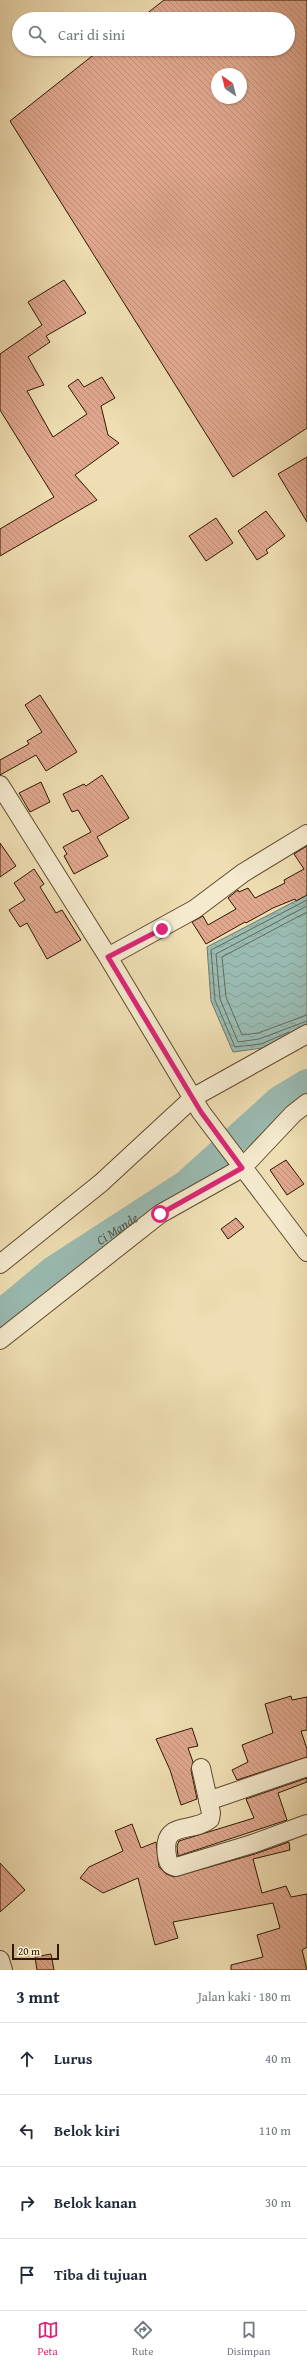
<!DOCTYPE html>
<html lang="id">
<head>
<meta charset="utf-8">
<style>
  :root { --surface:#fff; --page:#f6f6f7; --text:#1f2937; --muted:#747a83; --line:#e0e1e3; --accent:#db2777 }
  body { margin:0; font-family:"Gentium Book Plus",serif; background:var(--page); color:var(--text) }
  .compass { position:absolute; left:211px; top:68px; width:36px; height:36px; border-radius:50%; background:var(--surface); box-shadow:0 1px 3px #0004; rotate:325deg }
  .scale { position:absolute; left:12px; bottom:10px; width:47px; box-sizing:border-box; padding-left:4px; border:2px solid #2f1901; border-top:0; font-size:11px; line-height:14px; white-space:nowrap; color:#2f1901; -webkit-text-stroke:3px #f5eace; paint-order:stroke }
  .stop { position:absolute; width:12px; height:12px; margin:-9px; border:3px solid #db2777; border-radius:50%; background:#fff }
  .stop.end { background:#db2777; border-color:#fff; box-shadow:0 1px 4px #0008 }
  .list { margin:0; padding:0; list-style:none }
  h2 { display:flex; justify-content:space-between; align-items:center; height:52px; margin:0; padding:0 16px; font-size:17px }
  h2 small { font-size:13px; font-weight:400; color:var(--muted) }
  .list li { display:grid; grid-template-columns:26px 1fr auto; gap:12px; align-items:center; box-sizing:border-box; height:72px; padding:0 16px; border-top:1px solid var(--line) }
  .list b { display:block; font-size:15px; white-space:nowrap }
  .list em { font-size:13px; font-style:normal; color:var(--muted) }
  .icon { flex:none; width:22px; height:22px; fill:none; stroke:currentColor; stroke-width:2; stroke-linecap:round; stroke-linejoin:round }
  .map { position:relative; flex:none; width:307px; height:1970px; overflow:hidden }
  .search { position:absolute; background:var(--surface); box-shadow:0 1px 3px #0004; left:12px; right:12px; top:12px; height:44px; display:flex; align-items:center; gap:10px; box-sizing:border-box; padding:0 14px; border-radius:22px; color:var(--muted); font-size:15px }
  .sheet { height:340px; background:var(--surface) }
  nav { display:flex; justify-content:space-around; align-items:center; box-sizing:border-box; height:56px; border-top:1px solid var(--line); background:var(--surface); font-size:11px; color:var(--muted) }
  nav a { display:grid; justify-items:center; gap:2px }
  nav .on { color:var(--accent) }
  .map>svg:first-child { display:block }
</style>
</head>
<body>
<div class="map">
<svg width="307" height="1970" viewBox="0 0 307 1970">
  <defs>
    <pattern id="water-waves" width="16" height="10" patternUnits="userSpaceOnUse"><rect width="16" height="10" fill="#9abbb2"/><path d="M0 5q4-4 8 0t8 0" fill="none" stroke="#85a097"/></pattern>
    <pattern id="building-back-hatch" width="6" height="6" patternUnits="userSpaceOnUse"><rect width="6" height="6" fill="#e0a78e"/><path d="M-1 5l2 2M0 0l6 6M5-1l2 2" fill="none" stroke="#c08f79"/></pattern>
  </defs>
  <rect width="100%" height="100%" fill="#efdeb3"/>
  <filter id="stains"><feTurbulence type="fractalNoise" baseFrequency=".005" numOctaves="4"/><feColorMatrix values="0 0 0 0 .2 0 0 0 0 .09 0 0 0 0 .02 0 0 0 .5 -.17"/></filter>
  <radialGradient id="worn" r=".72"><stop offset=".6" stop-color="#630" stop-opacity="0"/><stop offset="1" stop-color="#630" stop-opacity=".3"/></radialGradient>
  <path fill="url(#water-waves)" stroke="#6f7a6b" d="M307 895V1030L262 1048 233 1052 211 1001 207 947Z"/>
  <g fill="none" stroke-linecap="round" stroke-linejoin="round">
    <path stroke="#646a5a" stroke-width="1" d="M307 906 216 954 220 999 238 1042 259 1039 307 1021
      M307 912 222 957 226 997 242 1035 258 1033 307 1015
      M289 1032 261 1044 235 1047 215 1000 211 950 307 900"/>
    <path stroke="#9abbb2" stroke-width="28" id="s1" d="M0 1314 53 1270 186 1184 279 1100 307 1083"/>
  </g>
  <path fill="url(#building-back-hatch)" stroke="#2f1901" fill-rule="evenodd" d="M164 0H307V428L233 477 10 121 101 49H288V19H140ZM217 74H241V98H217Z
    M64 280 86 313 46 336 50 342 28 357 44 385 27 391 53 437 87 414 68 386 78 379 84 387 102 377 115 398 101 406 108 435 119 443 75 475 97 500 0 556V529L54 497 0 410V354L42 325 28 302Z
    M307 457V522L278 474Z
    M266 511 285 536 266 550 268 553 257 560 238 531Z
    M216 518 233 543 206 561 189 536Z
    M40 695 77 752 46 771 36 755 0 775V760L29 744 27 741 42 732 25 705Z
    M102 775 129 818 97 837 108 856 74 874 64 856 67 854 63 847 91 832 78 810 72 812 63 794 84 784 86 786Z
    M41 782 50 802 30 812 19 793Z
    M0 843 16 866 0 877Z
    M307 846V895L296 901 295 899 273 908 246 923 245 922 206 944 192 922 203 916 208 925 236 909 228 898 238 890 239 892 248 888 255 898 285 883 284 880 304 869 294 854Z
    M34 869 44 884 40 887 56 913 62 910 81 940 47 959 27 923 20 927 9 910 25 900 14 883Z
    M286 1160 304 1184 287 1195 270 1170Z
    M236 1218 244 1227 228 1239 221 1229Z
    M291 1696 292 1700 307 1697V1730L301 1731 307 1749V1757L237 1780 232 1770 248 1762 242 1745 273 1733 265 1704Z
    M192 1728 198 1746 188 1748 193 1762 191 1770 197 1799 181 1805 170 1770 156 1739Z
    M307 1778V1782L278 1793 287 1820 178 1856 177 1846 179 1841 254 1818 246 1799Z
    M132 1824 141 1848 156 1842 159 1867 166 1874 174 1877 255 1854 289 1842 290 1850 253 1859 262 1893 286 1886 291 1897 307 1894V1947L302 1950 307 1970H231V1965L263 1957 257 1935 280 1928 273 1903 173 1922 178 1938 155 1945 138 1878 103 1893 80 1878 89 1867 123 1851 115 1831Z
    M0 1863 25 1890 0 1912Z
    M51 1954 54 1970H37L35 1957Z"/>
  <g fill="none" stroke-linecap="round" stroke-linejoin="round">
    <g stroke="#5f4a2e" stroke-width="20">
      <path id="street" d="M0 785 108 957 201 1112 307 1252
        M108 957 195 909 243 873 307 834
        M0 1264 101 1183 194 1097 307 1034
        M0 1340 160 1214 242 1168 293 1114 307 1103
        M201 1768 211 1813 210 1819C192 1834 161 1819 167 1856 168 1862 169 1866 176 1867L252 1844 307 1824
        M208 1801 307 1767
        M0 1960 3 1970"/>
    </g>
    <use href="#street" stroke="#f5eace" stroke-width="18"/>
  </g>
  <g fill="none" stroke-linecap="round" stroke-linejoin="round">
    <path stroke="#db2777" stroke-width="5" d="M160 1214 242 1168 201 1112 108 957 162 929"/>
  </g>
  <g text-anchor="middle" dominant-baseline="central" stroke-width="4" stroke-linejoin="round" paint-order="stroke">
    <g font-size="13" font-style="italic" fill="#54523f" stroke="#f5eace">
      <text stroke="none"><textPath href="#s1" startOffset="145">Ci Mande</textPath></text>
    </g>
  </g>
  <rect width="100%" height="100%" filter="url(#stains)"/>
  <rect width="100%" height="100%" fill="url(#worn)"/>
</svg>
<svg class="compass" viewBox="-18 -18 36 36"><path d="M0-13l5 13h-10z" fill="#e53935"/><path d="M0 13l5-13h-10z" fill="#747a83"/></svg>
<div class="scale">20 m</div>
<div class="stop" style="left:160px;top:1214px"></div>
<div class="stop end" style="left:162px;top:929px"></div>
<div class="search"><svg class="icon" aria-label="search" viewBox="0 0 24 24"><circle cx="10" cy="10" r="6"/><path d="M15 15l6 6"/></svg>Cari di sini</div>
</div>
<section class="sheet">
<h2>3 mnt<small>Jalan kaki · 180 m</small></h2>
<ul class="list">
<li><svg class="icon" aria-label="ahead" viewBox="0 0 24 24"><path d="M12 20V5M6 11l6-6 6 6"/></svg><div><b>Lurus</b></div><em>40 m</em></li>
<li><svg class="icon" aria-label="left" viewBox="0 0 24 24"><path d="M17 20v-9H6M10 6l-5 5 5 5"/></svg><div><b>Belok kiri</b></div><em>110 m</em></li>
<li><svg class="icon" aria-label="right" viewBox="0 0 24 24"><path d="M7 20v-9h11M14 6l5 5-5 5"/></svg><div><b>Belok kanan</b></div><em>30 m</em></li>
<li><svg class="icon" aria-label="arrive" viewBox="0 0 24 24"><path d="M6 21V4h12l-3 4 3 4H6"/></svg><div><b>Tiba di tujuan</b></div></li>
</ul>
</section>
<nav>
<a class="on"><svg class="icon" aria-label="map" viewBox="0 0 24 24"><path d="M3 6l6-2 6 2 6-2v14l-6 2-6-2-6 2zM9 4v14M15 6v14"/></svg>Peta</a>
<a><svg class="icon" aria-label="directions" viewBox="0 0 24 24"><path d="M12 3l9 9-9 9-9-9zM9 14v-3h6M13 9l2 2-2 2"/></svg>Rute</a>
<a><svg class="icon" aria-label="saved" viewBox="0 0 24 24"><path d="M7 4h10v16l-5-4-5 4z"/></svg>Disimpan</a>
</nav>
</body>
</html>
